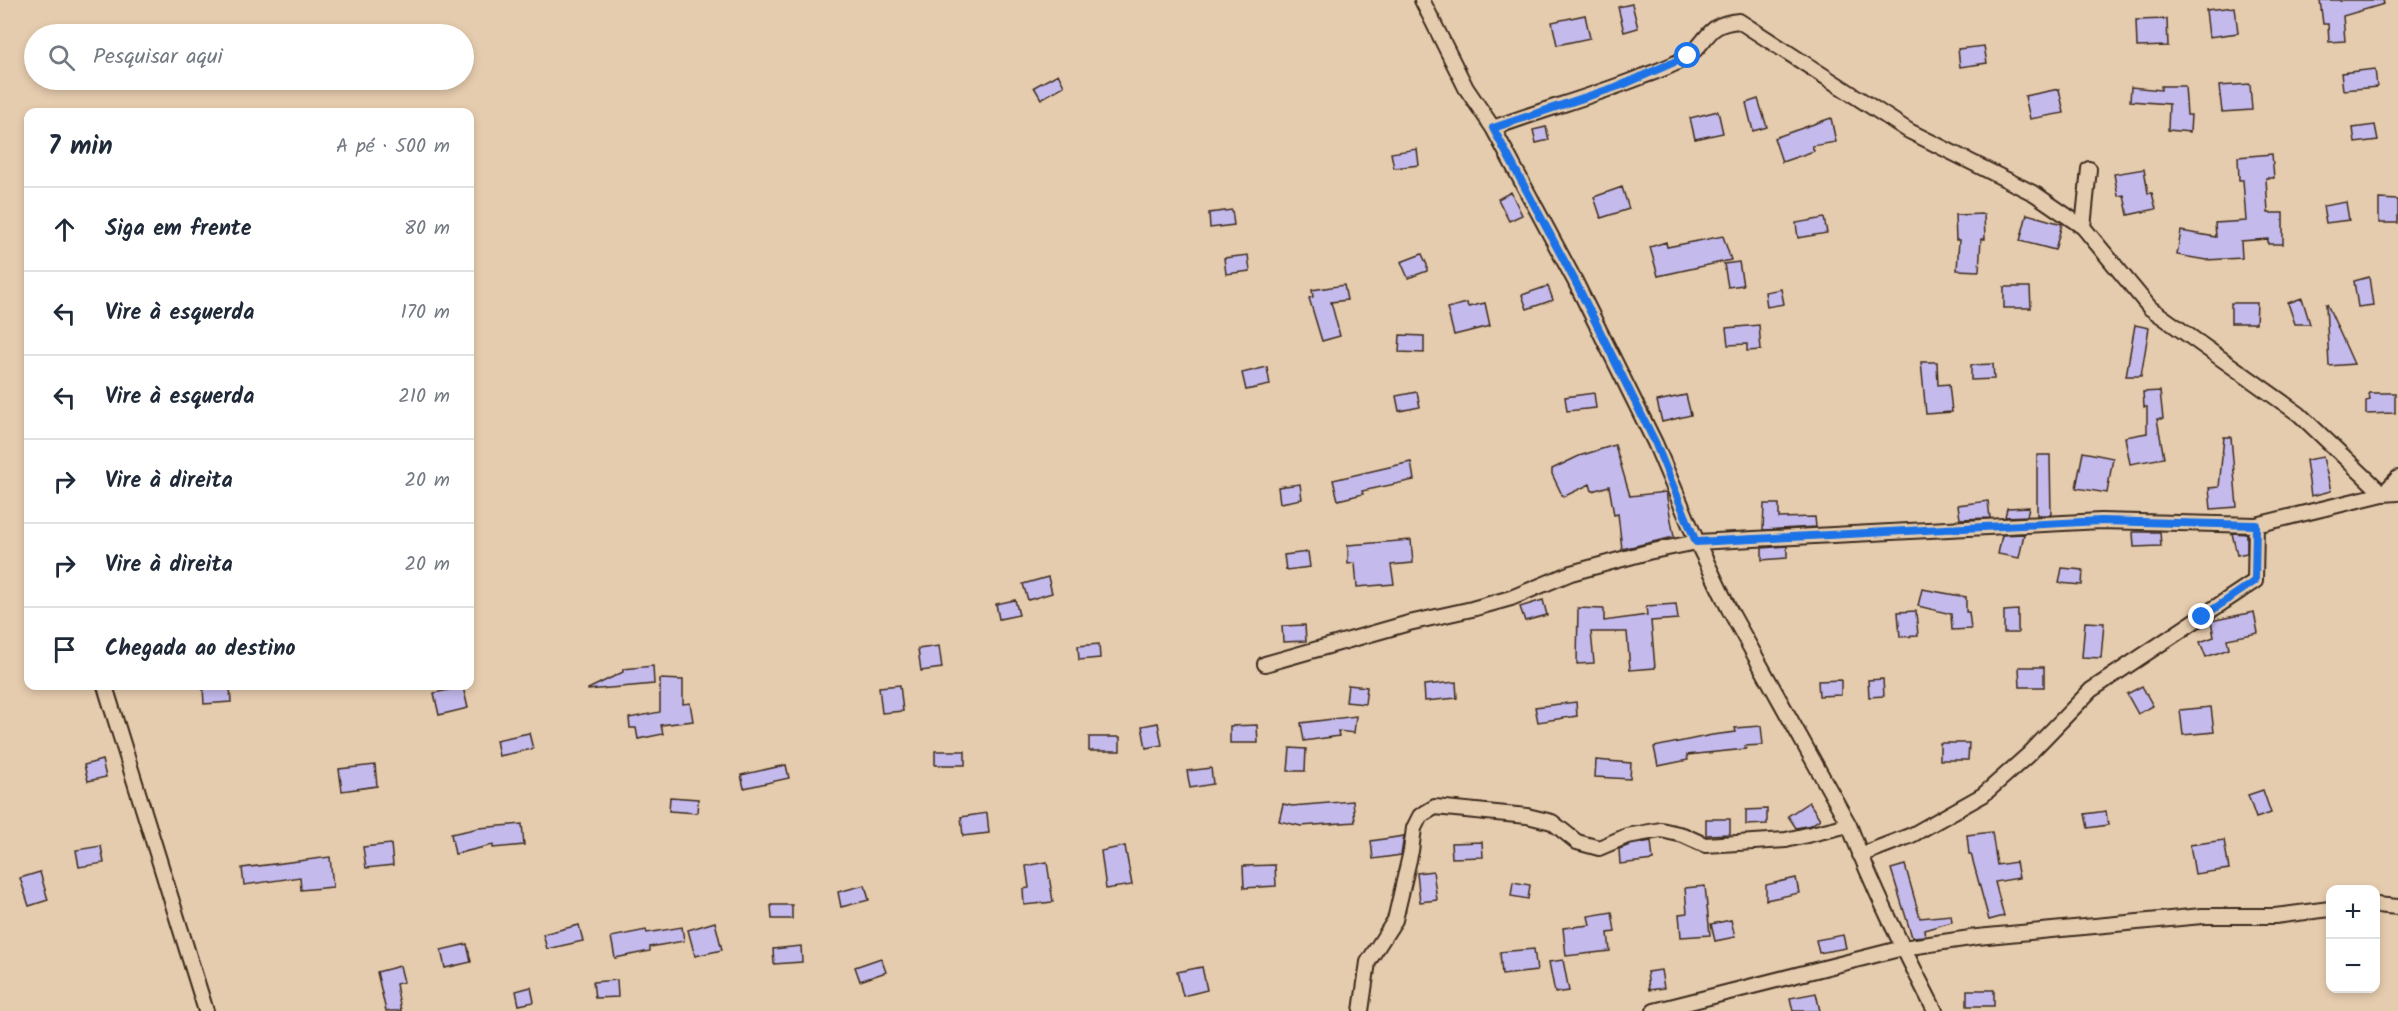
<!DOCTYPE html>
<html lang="pt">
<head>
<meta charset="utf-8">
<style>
  :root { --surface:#fff; --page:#f2f2f3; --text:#1f2937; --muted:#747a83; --line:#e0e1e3 }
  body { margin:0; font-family:Kalam,sans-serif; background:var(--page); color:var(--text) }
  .controls { position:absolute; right:18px; bottom:18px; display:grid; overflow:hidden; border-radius:12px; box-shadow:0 3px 9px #0003 }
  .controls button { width:54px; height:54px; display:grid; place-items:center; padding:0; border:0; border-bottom:2px solid var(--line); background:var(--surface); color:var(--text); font:30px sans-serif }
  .stop { position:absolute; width:18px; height:18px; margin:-14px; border:4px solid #1a73e8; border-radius:50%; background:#fff }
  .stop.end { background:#1a73e8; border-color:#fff; box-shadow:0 2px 6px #0008 }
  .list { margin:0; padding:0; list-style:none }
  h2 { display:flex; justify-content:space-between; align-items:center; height:78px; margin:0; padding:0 24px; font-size:26px }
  h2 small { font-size:20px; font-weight:400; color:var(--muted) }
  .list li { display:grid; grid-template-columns:39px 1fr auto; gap:18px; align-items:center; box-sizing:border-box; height:84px; padding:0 24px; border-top:2px solid var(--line) }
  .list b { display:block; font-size:22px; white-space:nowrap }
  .list em { font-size:20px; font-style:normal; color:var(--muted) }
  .icon { flex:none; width:33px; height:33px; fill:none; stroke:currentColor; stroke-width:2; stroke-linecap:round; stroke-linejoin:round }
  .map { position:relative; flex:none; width:2398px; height:1011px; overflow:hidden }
  .search { position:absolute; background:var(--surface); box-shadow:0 3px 9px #0003; left:24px; top:24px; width:450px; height:66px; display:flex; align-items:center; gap:15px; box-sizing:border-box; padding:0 21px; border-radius:33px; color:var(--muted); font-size:22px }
  .panel { position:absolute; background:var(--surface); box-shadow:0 3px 9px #0003; left:24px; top:108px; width:450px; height:582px; border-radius:12px }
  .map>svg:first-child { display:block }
</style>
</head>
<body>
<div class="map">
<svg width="2398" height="1011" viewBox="0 0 2398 1011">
  <rect width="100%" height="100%" fill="#e6ccae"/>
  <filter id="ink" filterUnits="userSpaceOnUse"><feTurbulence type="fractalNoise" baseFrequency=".0167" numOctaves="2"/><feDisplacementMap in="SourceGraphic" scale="12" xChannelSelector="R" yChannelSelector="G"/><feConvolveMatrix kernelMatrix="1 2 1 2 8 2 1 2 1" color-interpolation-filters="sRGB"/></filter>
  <g filter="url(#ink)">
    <path fill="#c4baec" stroke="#3b2a1e" stroke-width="1.5" d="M2320 0H2383L2384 4 2343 16 2345 41 2329 42 2328 24H2323Z
      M1632 4 1638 28 1624 32 1618 7Z
      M2235 7 2238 33 2209 37 2206 10Z
      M1585 15 1590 38 1557 45 1552 22Z
      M2167 19 2168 46 2137 47 2136 20Z
      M1984 46 1987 63 1960 67 1958 49Z
      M2375 69 2377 87 2343 90 2341 73Z
      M1058 74 1064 86 1041 99 1034 87Z
      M2250 84 2252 110 2222 112 2219 86Z
      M2161 86H2185L2187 115H2191L2190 132 2168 130 2169 104 2130 101 2131 87 2161 90Z
      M2059 89 2064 113 2030 119 2025 96Z
      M1758 99 1767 127 1753 131 1746 103Z
      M1718 111 1723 133 1695 139 1690 118Z
      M1831 118 1836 142 1812 146 1814 151 1782 162 1774 138Z
      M2375 125 2378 140 2355 143 2353 128Z
      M1546 127 1549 140 1536 143 1533 130Z
      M1417 149 1419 165 1394 168 1391 153Z
      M2272 154 2274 178H2266L2268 213H2283V244H2268V239L2241 241 2242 258 2206 260 2177 255 2181 231 2216 237 2215 223 2246 221 2243 180H2239L2238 157Z
      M2144 169 2148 193H2152L2156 209 2128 215 2124 195 2118 196 2114 174Z
      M1622 187 1629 209 1601 218 1594 197Z
      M1511 192 1522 215 1509 221 1498 199Z
      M2379 199 2398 200V223H2379Z
      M2346 202 2349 220 2326 223 2323 206Z
      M1232 210 1234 225 1210 228 1209 213Z
      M1984 214 1985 239H1981L1979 271 1957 270 1959 240H1956L1955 215Z
      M2027 214 2062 224 2055 250 2020 241Z
      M1824 218 1827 233 1798 238 1796 223Z
      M1723 236 1731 260 1658 276 1650 247 1666 242 1667 247Z
      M1422 254 1427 265V271L1408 278 1401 262Z
      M1248 255 1250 271 1226 274 1224 258Z
      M1739 262 1743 285 1728 287 1724 264Z
      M2369 277 2373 305 2358 307 2354 281Z
      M1344 285 1347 300 1331 302 1340 336 1322 341 1309 298 1313 297 1312 290Z
      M1548 286 1553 300 1527 309 1522 295Z
      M2004 287H2030L2031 308H2004Z
      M1781 289 1784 304 1767 307 1765 292Z
      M2302 298 2310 324H2295L2288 303Z
      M1467 303 1468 307 1485 303 1490 326 1454 335 1447 308Z
      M2231 303H2257L2256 323H2231Z
      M2326 304H2327L2354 364 2329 366Z
      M1759 325 1761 350 1747 351V344L1728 345 1726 328Z
      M2135 325 2149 328 2141 376H2126Z
      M1400 335 1424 336V353L1399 352Z
      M1921 362H1937L1938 385 1949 384 1952 412 1926 414Z
      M1993 364 1994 379 1971 380V365Z
      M1267 367 1270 385 1246 390 1242 373Z
      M2160 391 2163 419H2157L2164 458 2130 464 2125 437 2147 433V407H2144L2143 392Z
      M1417 392 1420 407 1399 411 1396 396Z
      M1594 393 1596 408 1567 411 1565 397Z
      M2369 393H2395V413L2366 414V401L2370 400Z
      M1686 395 1691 415 1662 422 1657 401Z
      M2224 437H2231L2237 507 2211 509 2209 488 2219 487Z
      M1615 445 1630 496 1666 492 1674 537 1622 549 1618 514 1614 515 1609 486 1592 491 1590 484 1563 497 1552 474V469L1579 456Z
      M2083 452 2113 458 2107 493 2076 488Z
      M2037 455H2050L2051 515H2037Z
      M2323 457 2331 491 2311 496 2306 460Z
      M1411 462 1414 480 1362 491 1363 494 1338 500 1333 480Z
      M1300 484 1302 499 1280 503 1278 487Z
      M1988 501 1990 518 1960 519 1958 505Z
      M1764 504H1779V518L1815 517 1816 527 1763 530Z
      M2029 507 2027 516 2005 517 2007 508Z
      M2133 532H2160L2161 546 2134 547Z
      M2232 533 2247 534V553L2237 555Z
      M2024 534 2019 558 1998 554 2002 535Z
      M1411 540 1413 563 1391 565 1394 584 1357 587 1355 563 1348 564V545Z
      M1787 546V558L1762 560V548Z
      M1308 552 1310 567 1286 570 1284 555Z
      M2062 568 2083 570 2082 585 2059 583Z
      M1048 577 1052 593 1028 600 1023 584Z
      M1922 589 1966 597V612H1969L1971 629 1952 630 1951 614 1918 606Z
      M1015 600 1019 615 999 619 996 604Z
      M1543 600 1547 615 1525 621 1520 607Z
      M1676 604 1678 619 1651 621 1655 668 1630 670 1627 632H1591L1594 663 1577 664 1578 608 1604 609V621L1647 615 1646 606Z
      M2018 610V633H2004V611Z
      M1916 611 1918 636 1900 637 1898 612Z
      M2254 612 2258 633 2227 639 2229 649 2206 657 2200 642 2214 637 2211 621Z
      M2085 622 2104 623 2101 658 2082 657Z
      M1305 625 1306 641 1283 642 1282 626Z
      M1099 644 1100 658 1079 660 1078 646Z
      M939 646 942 668 921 671 918 649Z
      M653 666 654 684 588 690V689L623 672V669Z
      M2019 667H2044V687H2020Z
      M660 679 683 680V704L690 703 693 721 661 725 663 734 638 739 636 728H630L629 718 660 712Z
      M1883 679 1884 696 1869 697 1868 680Z
      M1841 680V695L1819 696 1818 681Z
      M1456 682 1457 698 1425 701 1424 685Z
      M900 685 903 711 882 713 879 687Z
      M1348 685 1367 687 1365 704 1346 702Z
      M2142 686 2153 706 2138 714 2127 694Z
      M230 687 231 702 204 704 203 688Z
      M463 687 468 708 439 715 434 693Z
      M1576 702 1577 716 1538 722 1535 707Z
      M2211 707 2214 732 2183 735 2180 710Z
      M1356 716 1354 733 1338 731 1339 736 1304 741 1301 723Z
      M1158 723 1162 745 1146 748 1142 726Z
      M1257 725 1258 743H1230V726Z
      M1761 726 1763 745 1745 746 1746 749 1687 755 1688 760 1658 766 1654 747 1712 735 1736 732 1735 728Z
      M529 733 533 749 499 756 496 740Z
      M1089 737H1120V751H1089Z
      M1940 743H1969L1968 760H1940Z
      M1290 748 1306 749 1305 771H1288Z
      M935 751H965V765H935Z
      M102 760 106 777 88 781 84 765Z
      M1596 760 1631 763 1630 779 1595 777Z
      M375 765 377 786 342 791 339 769Z
      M786 765 789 778 744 788 741 775Z
      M1211 768 1213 784 1190 788 1187 771Z
      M2263 790 2271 813 2256 818 2248 795Z
      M670 797 698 799 697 813 669 811Z
      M1353 801 1355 822 1301 826 1279 821 1283 804 1292 806Z
      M1809 802 1820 819 1811 825 1796 828 1788 816Z
      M1767 809V824L1746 825V810Z
      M2106 811 2108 825 2088 828 2085 814Z
      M987 813 989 833 963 836 961 817Z
      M1706 819H1730V834L1706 835Z
      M522 824 524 845 493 848V845L455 854 451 834 479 828Z
      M1992 832 1997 865 2016 862 2019 878 1995 882 2004 916 1989 920 1971 854H1969L1967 835Z
      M1404 836 1401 855 1373 859 1371 841Z
      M2224 840 2229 869 2195 874 2190 845Z
      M1651 841 1653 860 1620 864 1619 849 1630 845Z
      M1482 842 1483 857 1452 858 1451 843Z
      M391 844 393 865 366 868 363 847Z
      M101 846 104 863 79 867 76 850Z
      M1125 846 1132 885 1106 889 1101 851Z
      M330 857 333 887 301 890 300 877 244 885 242 868Z
      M1047 862 1053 902 1024 905 1023 889 1029 888 1026 866Z
      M1275 865 1276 886 1244 888 1243 866Z
      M1905 865 1920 918 1951 915 1952 922 1924 930 1925 936 1912 937 1891 869Z
      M1433 871 1437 900 1420 902 1417 873Z
      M40 872 48 900 29 906 20 878Z
      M1796 878 1799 893 1766 900V885Z
      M1513 882 1530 885 1528 899 1511 896Z
      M865 885 869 900 841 907 838 892Z
      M1705 886 1710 935 1681 937 1679 914 1687 913 1685 888Z
      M771 905H792V919H772Z
      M1612 912 1615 932 1608 933 1610 951 1566 956 1563 928 1590 925 1588 916Z
      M1731 920 1735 937 1715 941 1711 924Z
      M715 922 722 950 695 956 688 930Z
      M579 925 583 941 547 949 543 934Z
      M682 927 684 941 650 947V951L615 958 611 937 646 930 647 933Z
      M1843 935 1846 948 1819 953 1816 940Z
      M467 944 471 962 445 968 441 950Z
      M801 946 802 962 774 964 773 949Z
      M1534 949 1537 971 1502 975 1500 952Z
      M881 958 886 972 860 981 855 967Z
      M1563 960 1569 991 1555 993 1549 962Z
      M400 966 404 982 396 984 401 1011H386L377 972Z
      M1202 967 1207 990 1183 996 1177 972Z
      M1661 970 1664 988 1649 990 1647 972Z
      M617 980 618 997 595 998 593 982Z
      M531 987 534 1002 519 1005 516 991Z
      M1967 990H1994V1006H1967Z
      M1816 993 1820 1011H1793L1790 998Z"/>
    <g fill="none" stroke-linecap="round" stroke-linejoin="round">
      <g stroke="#3b2a1e" stroke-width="18">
        <path id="street" d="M1422 0 1466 88 1493 128 1575 281 1655 443 1697 542 1729 609 1849 825C1873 889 1904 950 1935 1011
          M1493 128C1542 110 1593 96 1641 77 1657 71 1674 66 1688 56 1710 40 1705 24 1739 21L1909 131 2035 194 2083 227
          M2089 169 2083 227 2150 308 2299 414 2383 494 2398 493
          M1265 664 1409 623 1472 609 1511 598 1571 573 1648 552 1697 542 2101 521 2256 525
          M105 686 206 1011
          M1860 855 1912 835 1983 795 2028 755 2091 690 2255 581 2256 525 2383 494 2398 478
          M2376 905 2398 907
          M1361 1011 1368 962 1395 920 1411 851 1414 828 1420 816 1435 807 1527 816 1552 822 1577 842 1599 848 1627 836 1661 830 1683 835 1705 845 1786 840 1849 825
          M1654 1011 1903 948 1977 937 2202 916H2275L2330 909"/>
      </g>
      <use href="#street" stroke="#e6ccae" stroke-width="14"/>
    </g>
  </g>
  <g fill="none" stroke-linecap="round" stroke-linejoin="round" filter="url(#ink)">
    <path stroke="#1a73e8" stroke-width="8" d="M1688 56 1622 85 1493 128 1575 281 1655 442 1696 542 2101 521 2256 525 2255 581 2202 617"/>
  </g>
</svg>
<div class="controls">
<button>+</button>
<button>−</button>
</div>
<div class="stop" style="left:1688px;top:56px"></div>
<div class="stop end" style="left:2202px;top:617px"></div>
<div class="search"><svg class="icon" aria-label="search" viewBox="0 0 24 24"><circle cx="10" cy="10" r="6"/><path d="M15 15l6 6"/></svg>Pesquisar aqui</div>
<section class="panel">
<h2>7 min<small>A pé · 500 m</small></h2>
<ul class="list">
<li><svg class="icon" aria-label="ahead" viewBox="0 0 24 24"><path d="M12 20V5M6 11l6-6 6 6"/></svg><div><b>Siga em frente</b></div><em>80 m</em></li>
<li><svg class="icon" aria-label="left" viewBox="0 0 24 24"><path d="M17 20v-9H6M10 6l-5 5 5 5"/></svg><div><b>Vire à esquerda</b></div><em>170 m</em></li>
<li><svg class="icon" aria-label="left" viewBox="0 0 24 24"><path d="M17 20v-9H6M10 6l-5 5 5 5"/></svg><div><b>Vire à esquerda</b></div><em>210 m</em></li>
<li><svg class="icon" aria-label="right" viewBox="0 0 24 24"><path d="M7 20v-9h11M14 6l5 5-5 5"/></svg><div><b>Vire à direita</b></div><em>20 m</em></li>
<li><svg class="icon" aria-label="right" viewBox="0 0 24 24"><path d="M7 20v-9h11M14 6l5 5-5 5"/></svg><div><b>Vire à direita</b></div><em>20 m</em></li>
<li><svg class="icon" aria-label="arrive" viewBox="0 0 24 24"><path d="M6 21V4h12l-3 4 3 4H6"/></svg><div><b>Chegada ao destino</b></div></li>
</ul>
</section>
</div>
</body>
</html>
